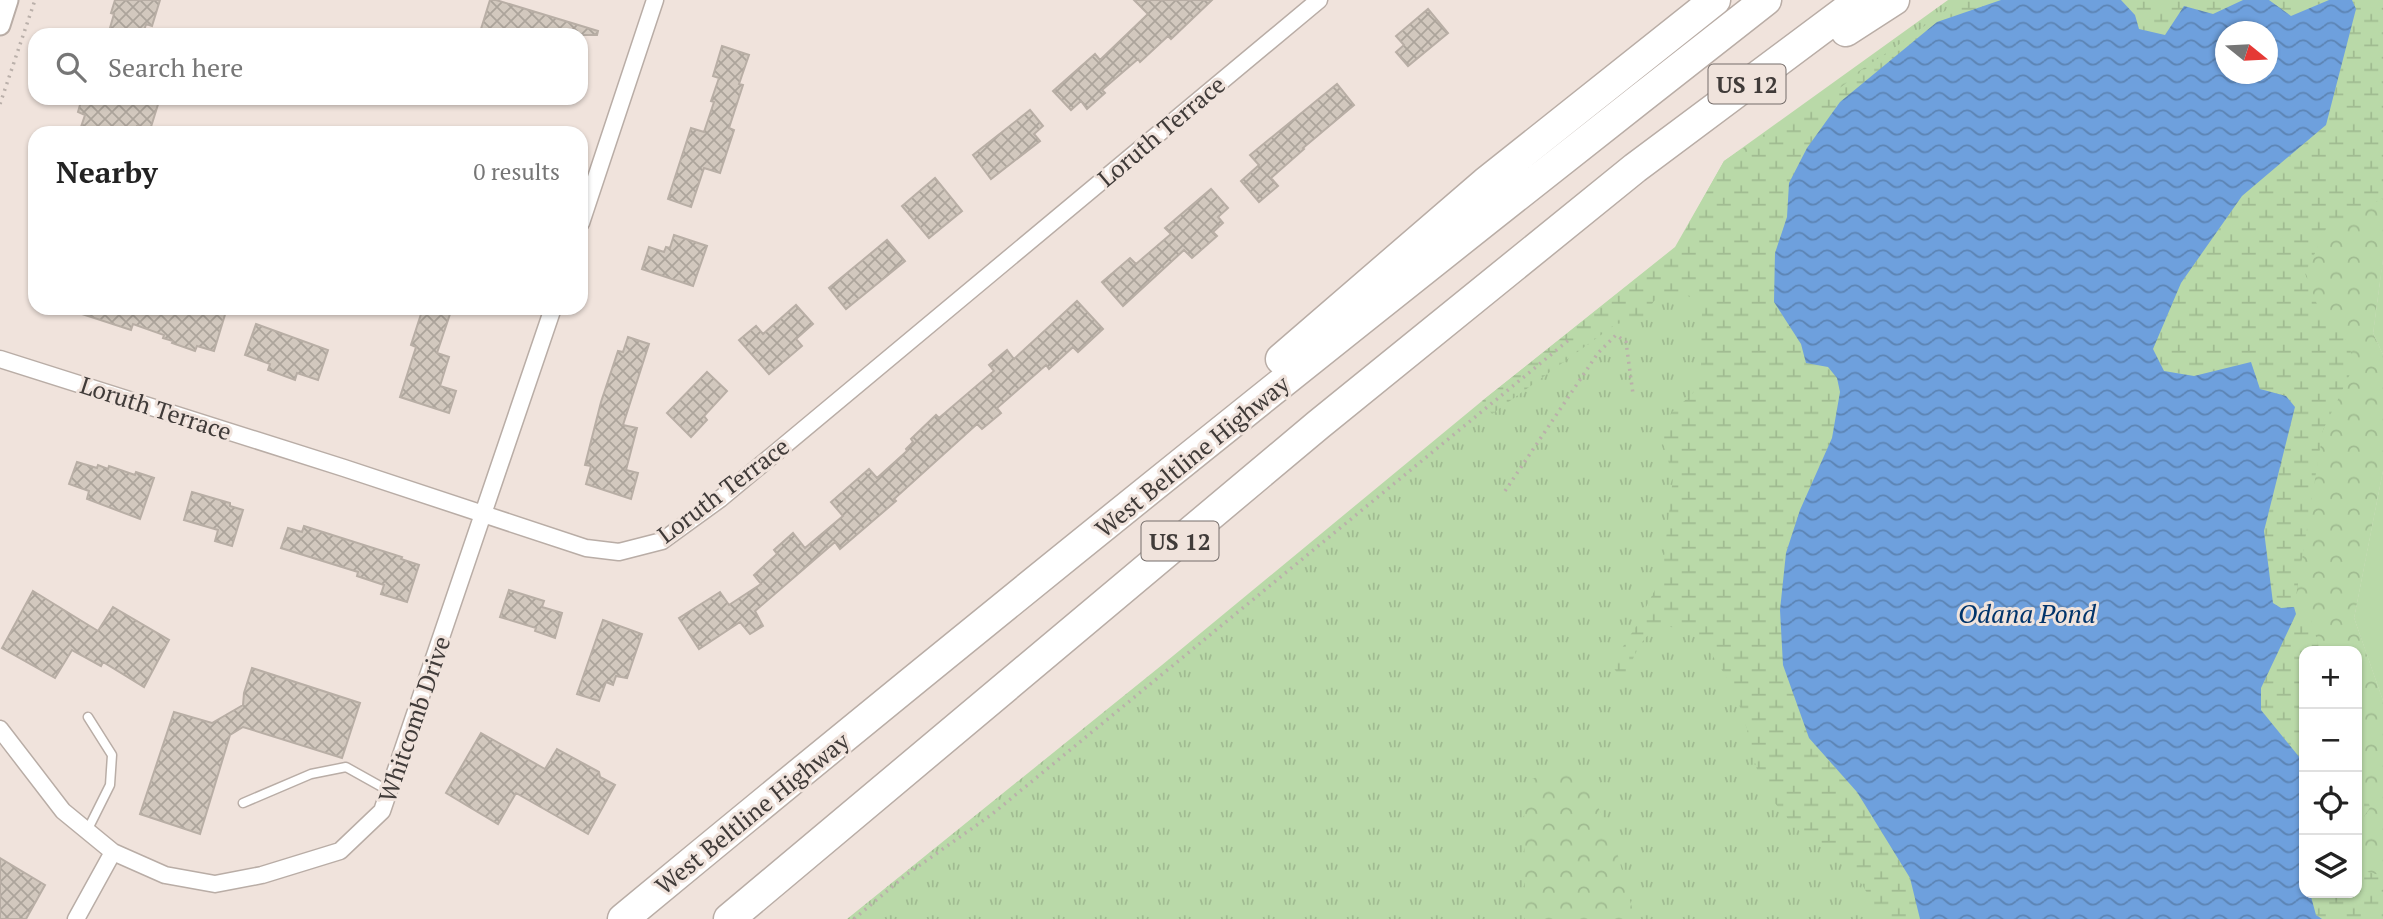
<!DOCTYPE html>
<html lang="en">
<head>
<meta charset="utf-8">
<style>
  :root { --surface:#fff; --page:#f2f2f2; --text:#222; --muted:#767676; --line:#e0e0e0 }
  body { margin:0; font-family:"PT Serif",serif; background:var(--page); color:var(--text) }
  .controls { position:absolute; right:21px; bottom:21px; display:grid; overflow:hidden; border-radius:14px; box-shadow:0 2px 5px #0004 }
  .controls button { width:63px; height:63px; display:grid; place-items:center; padding:0; border:0; border-bottom:2px solid var(--line); background:var(--surface); color:var(--text); font:35px sans-serif }
  .compass { position:absolute; left:2215px; top:21px; width:63px; height:63px; border-radius:50%; background:var(--surface); box-shadow:0 2px 5px #0004; rotate:108deg }
  .list { margin:0; padding:0; list-style:none }
  h2 { display:flex; justify-content:space-between; align-items:center; height:91px; margin:0; padding:0 28px; font-size:30px }
  h2 small { font-size:23px; font-weight:400; color:var(--muted) }
  .icon { flex:none; width:38px; height:38px; fill:none; stroke:currentColor; stroke-width:2; stroke-linecap:round; stroke-linejoin:round }
  .map { position:relative; flex:none; width:2383px; height:919px; overflow:hidden }
  .search { position:absolute; background:var(--surface); box-shadow:0 2px 5px #0004; left:28px; top:28px; width:560px; height:77px; display:flex; align-items:center; gap:18px; box-sizing:border-box; padding:0 24px; border-radius:21px; color:var(--muted); font-size:26px }
  .panel { position:absolute; background:var(--surface); box-shadow:0 2px 5px #0004; left:28px; top:126px; width:560px; height:189px; border-radius:21px }
  .map>svg:first-child { display:block }
</style>
</head>
<body>
<div class="map">
<svg width="2383" height="919" viewBox="0 0 2383 919">
  <defs>
    <pattern id="grass-tufts" width="24" height="20" patternUnits="userSpaceOnUse" patternTransform="scale(1.75)"><rect width="24" height="20" fill="#b9d9a8"/><path d="M3 7l-1-3M5 7V3M7 7l1-3M15 17l-1-3M17 17v-4M19 17l1-3" fill="none" stroke="#a0bb91"/></pattern>
    <pattern id="forest-crowns" width="20" height="18" patternUnits="userSpaceOnUse" patternTransform="scale(1.75)"><rect width="20" height="18" fill="#b9d9a8"/><path d="M2 6a3 3 0 1 1 6 0M12 15a3 3 0 1 1 6 0" fill="none" stroke="#a0bb91"/></pattern>
    <pattern id="wetland-marsh" width="20" height="14" patternUnits="userSpaceOnUse" patternTransform="scale(1.75)"><rect width="20" height="14" fill="#b9d9a8"/><path d="M1 5h8M5 5V1M11 12h8M15 12V8" fill="none" stroke="#a0bb91"/></pattern>
    <pattern id="water-waves" width="16" height="10" patternUnits="userSpaceOnUse" patternTransform="scale(1.75)"><rect width="16" height="10" fill="#6ea0dd"/><path d="M0 5q4-4 8 0t8 0" fill="none" stroke="#5c84b4"/></pattern>
    <pattern id="building-cross-hatch" width="8" height="8" patternUnits="userSpaceOnUse" patternTransform="scale(1.75)"><rect width="8" height="8" fill="#d2c8be"/><path d="M0 0l8 8M0 8l8-8" fill="none" stroke="#aca49b"/></pattern>
  </defs>
  <rect width="100%" height="100%" fill="#f0e3dc"/>
  <path fill="url(#grass-tufts)" fill-rule="evenodd" d="M1948 0H2383V258L2373 333 2383 355V470L2354 618 2383 701V919H847L1162 665 1482 401 1675 247 1724 161ZM2226 32H2268V74H2226ZM2304 651H2357V893H2304Z"/>
  <path fill="url(#forest-crowns)" d="M1966 0 1759 147 1724 161Z
    M2383 198V258L2373 333 2383 355V470L2354 618 2383 701V876L2359 870 2357 828 2370 807 2357 768V651H2320L2311 621 2296 614 2294 607 2323 430 2350 374 2351 346 2318 307 2305 274 2326 229Z
    M1557 771 1584 779 1613 837 1635 919H1525L1524 801 1528 780Z"/>
  <path fill="url(#wetland-marsh)" d="M1960 0H2001L1937 22 1789 183 1787 217 1775 254 1774 302 1801 344 1806 363 1828 367 1837 378 1840 392 1832 438 1800 510 1786 553 1809 738 1857 792 1910 878 1920 919H1870L1874 914C1871 889 1848 865 1829 851 1822 846 1813 842 1806 837 1795 828 1783 813 1774 802 1750 769 1753 741 1740 707 1730 680 1703 628 1670 627 1644 626 1634 655 1627 675L1620 677 1613 667V662L1635 628 1657 586 1663 567 1673 477 1662 440 1663 429 1672 412 1693 393 1701 369 1702 312 1696 301 1688 296 1669 292 1654 301 1635 330 1623 323 1616 324 1492 414 1482 401 1676 247 1724 161 1759 147Z
    M2121 0H2243L2165 35 2139 29 2135 15Z
    M2269 0H2329L2291 16Z
    M2352 0H2383V198L2326 229 2305 274 2318 307 2351 346 2350 374 2323 430 2294 607 2281 608 2273 603 2264 531 2286 446V396L2260 389 2251 363 2194 376 2164 371 2153 349 2181 283 2242 196 2326 125 2356 9Z
    M2296 614 2311 620 2320 651H2304V772L2300 758 2261 711V688Z
    M2357 768 2370 807 2357 828Z
    M2357 861 2359 870 2383 876V919H2322L2316 915 2310 893H2357Z"/>
  <path fill="#b9d9a8" d="M2383 258V355L2373 333Z
    M2383 470V701L2354 618Z"/>
  <path fill="url(#water-waves)" fill-rule="evenodd" d="M2001 0H2121L2135 15 2139 29 2165 35 2184 6 2213 14 2243 0H2269L2291 16 2329 0H2352L2356 9 2326 125 2242 196 2181 283 2153 349 2164 371 2194 376 2251 362 2260 389 2286 396 2295 407 2264 531 2273 603 2281 608 2294 607 2296 614 2261 688V710L2300 758 2304 772V893H2310L2316 915 2322 919H1920L1910 878 1857 792 1809 738 1783 665 1780 610 1786 553 1800 510 1832 438 1840 392 1837 378 1828 367 1806 363 1801 344 1774 302 1775 253 1787 217 1789 183 1807 148 1840 102 1937 22ZM2226 32H2268V74H2226Z"/>
  <path fill="url(#building-cross-hatch)" stroke="#b8aea5" stroke-width="2" d="M115 0H160L152 26 146 24 143 35H108L114 14 111 13Z
    M490 0H496L598 31 597 35H501L481 29Z
    M1134 0H1212L1171 39 1168 36 1140 62 1138 59 1102 90 1105 93 1087 109 1081 101 1071 110 1053 91 1095 54 1100 60 1148 14Z
    M1428 9 1448 33 1408 66 1396 52 1404 45 1396 36Z
    M722 46 749 55 739 84 743 85 729 128 734 130 720 173 704 168 691 207 668 199 691 128 704 132 714 102 711 101 719 78 713 76Z
    M1337 84 1354 105 1303 148 1304 149 1271 178 1278 186 1259 202 1241 181 1259 165 1250 155Z
    M82 98H160L150 130 137 126 134 133H79L85 115 78 112Z
    M1030 110 1043 126 1034 134 1040 141 991 179 973 155Z
    M935 178 962 211 929 238 902 206Z
    M1211 189 1228 208 1218 217 1223 223 1213 232 1217 236 1192 258 1184 250 1123 306 1102 282 1130 258 1136 264 1171 234 1165 228Z
    M674 235 707 246 693 286 642 269 649 247 664 252 666 247 670 248Z
    M887 240 905 261 846 309 829 288Z
    M1077 301 1103 329 1078 352 1073 347 1049 369 1046 365 997 408 1001 413 982 429 977 424 894 499 896 501 840 549 835 542 755 611 763 626 750 634 740 622 699 649 679 618 720 592 729 605 761 584 754 575 777 554 774 550 793 533 805 548 843 516 831 502 869 469 877 478 907 451 906 449 913 442 911 439 936 415 939 418 994 371 989 365 1007 350 1014 359Z
    M796 305 813 324 796 339 802 346 769 374 739 340 756 326 763 334Z
    M74 308H227L214 351 197 346 195 351 172 343 173 341 163 338 164 335 133 324 131 330 73 311Z
    M423 308H452L437 353 449 357 440 386 456 391 449 413 400 397 416 347 411 345Z
    M256 324 328 350 318 380 297 373 295 380 268 370 270 364 245 355Z
    M628 337 649 344 623 425 637 428 626 470 638 473 631 499 586 484 591 466 585 465 601 402 618 351 623 352Z
    M707 372 727 391 704 416 707 420 691 437 667 413Z
    M77 462 97 468 98 465 108 469 109 466 135 475 136 472 154 478 140 519 87 499 89 491 69 484Z
    M192 492 230 503V506L243 510 232 546 215 541 218 530 184 520Z
    M304 526 402 557 401 559 419 565 407 602 381 594 384 585 357 576 358 572 281 548 288 528 302 532Z
    M509 590 544 601 542 607 562 613 555 638 535 631 536 628 500 617Z
    M33 591 98 631 113 607 169 640 144 687 103 662 101 666 72 650 55 678 2 648Z
    M603 620 642 634 627 678 616 676 613 685 606 682 599 701 577 694Z
    M252 668 360 703 342 758 243 727 230 735 200 834 140 814 174 712 212 723 243 705 244 693Z
    M481 733 545 769 557 749 599 772 600 777 615 785 588 834 516 793 498 824 446 793Z
    M0 858 45 885 26 919H0Z"/>
  <g fill="none" stroke-linecap="round" stroke-linejoin="round">
    <g stroke="#b9ada6" stroke-width="11">
      <path id="service" d="M243 803 311 774 346 767 389 791
        M87 831 110 785 112 755 88 717"/>
    </g>
    <g stroke="#b9ada6" stroke-width="19">
      <path id="minor" d="M581 223 655 0
        M0 359 344 468 586 548 619 552 662 541 720 499 1319 0
        M0 729 63 811 113 852 165 875 215 884 262 875 340 851 382 811 553 308
        M76 919 113 852"/>
    </g>
    <g stroke="#b9ada6" stroke-width="23">
      <path id="tertiary" d="M0 25 8 0"/>
    </g>
    <g stroke="#b9ada6" stroke-width="33">
      <path id="motorway" d="M1846 31 1894 0
        M1281 359 1485 183 1715 0
        M623 919C1000 607 1381 301 1766 0
        M729 919 1318 425 1635 168 1860 0"/>
    </g>
    <path stroke="#bab0aa" stroke-width="3.5" stroke-dasharray="2 5" stroke-linecap="butt" d="M0 104 35 0
      M1505 491 1598 353 1616 335 1626 342 1633 394
      M854 919 906 875 991 815 1570 339"/>
    <use href="#service" stroke="#fff" stroke-width="8"/>
    <use href="#minor" stroke="#fff" stroke-width="16"/>
    <use href="#tertiary" stroke="#fff" stroke-width="19"/>
    <use href="#motorway" stroke="#fff" stroke-width="30"/>
  </g>
  <g text-anchor="middle" dominant-baseline="central" stroke-width="6" stroke-linejoin="round" paint-order="stroke">
    <g fill="#f0e3dc" stroke="#756d6a" stroke-width="2">
      <rect x="1708.5" y="64.5" width="77" height="39" rx="5"/>
      <rect x="1141.5" y="521.5" width="77" height="39" rx="5"/>
    </g>
    <g font-size="23" font-weight="bold" fill="#403b39">
      <text x="1747" y="84">US 12</text>
      <text x="1180" y="541">US 12</text>
    </g>
    <g font-size="24" fill="#403b39" stroke="#f0e3dc">
      <text transform="translate(1161 131) rotate(-40)">Loruth Terrace</text>
      <text transform="translate(156 408) rotate(18)">Loruth Terrace</text>
      <text transform="translate(1192 456) rotate(-39)">West Beltline Highway</text>
      <text transform="translate(723 490) rotate(-37)">Loruth Terrace</text>
      <text transform="translate(414 719) rotate(-71)">Whitcomb Drive</text>
      <text transform="translate(752 813) rotate(-39)">West Beltline Highway</text>
    </g>
    <g font-size="26" font-style="italic" fill="#00346b" stroke="#f0e3dc">
      <text x="2027" y="613">Odana Pond</text>
    </g>
  </g>
</svg>
<div class="controls">
<button>+</button>
<button>−</button>
<button><svg class="icon" aria-label="locate" viewBox="0 0 24 24"><circle cx="12" cy="12" r="6"/><path d="M12 2v4M12 18v4M2 12h4M18 12h4"/></svg></button>
<button><svg class="icon" aria-label="layers" viewBox="0 0 24 24"><path d="M12 4l9 5-9 5-9-5zM3 14l9 5 9-5"/></svg></button>
</div>
<svg class="compass" viewBox="-18 -18 36 36"><path d="M0-13l5 13h-10z" fill="#e53935"/><path d="M0 13l5-13h-10z" fill="#767676"/></svg>
<div class="search"><svg class="icon" aria-label="search" viewBox="0 0 24 24"><circle cx="10" cy="10" r="6"/><path d="M15 15l6 6"/></svg>Search here</div>
<section class="panel">
<h2>Nearby<small>0 results</small></h2>
<ul class="list">
</ul>
</section>
</div>
</body>
</html>
